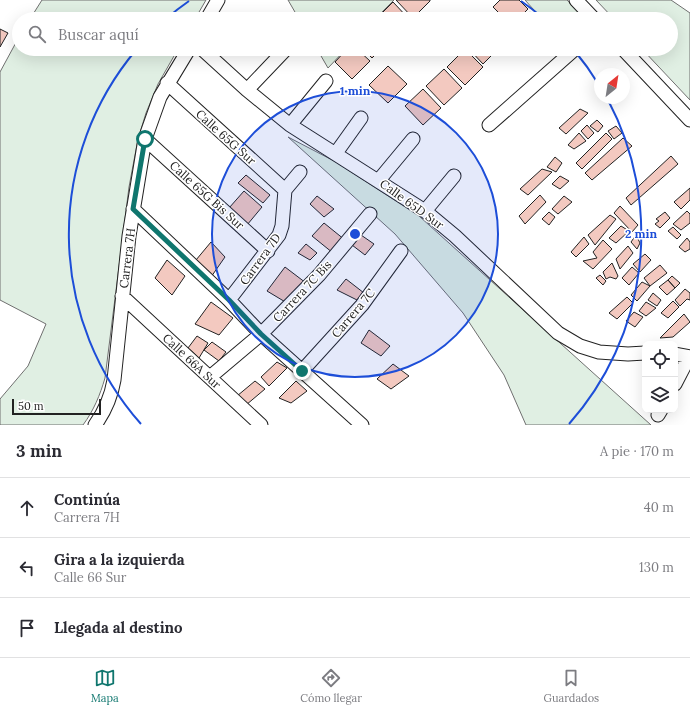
<!DOCTYPE html>
<html lang="es">
<head>
<meta charset="utf-8">
<style>
  :root { --surface:#fff; --page:#f7f7f7; --text:#2b2b33; --muted:#7c7c81; --line:#e1e1e2; --accent:#0f766e }
  body { margin:0; font-family:Lora,serif; background:var(--page); color:var(--text) }
  .controls { position:absolute; right:12px; bottom:12px; display:grid; overflow:hidden; border-radius:8px; box-shadow:0 4px 16px #0002 }
  .controls button { width:36px; height:36px; display:grid; place-items:center; padding:0; border:0; border-bottom:1px solid var(--line); background:var(--surface); color:var(--text); font:20px sans-serif }
  .compass { position:absolute; left:594px; top:68px; width:36px; height:36px; border-radius:50%; background:var(--surface); box-shadow:0 4px 16px #0002; rotate:30deg }
  .scale { position:absolute; left:12px; bottom:10px; width:89px; box-sizing:border-box; padding-left:4px; border:2px solid #222; border-top:0; font-size:11px; line-height:14px; white-space:nowrap; color:#222; -webkit-text-stroke:3px #fff; paint-order:stroke }
  .stop { position:absolute; width:12px; height:12px; margin:-9px; border:3px solid #0f766e; border-radius:50%; background:#fff }
  .stop.end { background:#0f766e; border-color:#fff; box-shadow:0 1px 4px #0008 }
  .list { margin:0; padding:0; list-style:none }
  h2 { display:flex; justify-content:space-between; align-items:center; height:52px; margin:0; padding:0 16px; font-size:17px }
  h2 small { font-size:13px; font-weight:400; color:var(--muted) }
  .list li { display:grid; grid-template-columns:26px 1fr auto; gap:12px; align-items:center; box-sizing:border-box; height:60px; padding:0 16px; border-top:1px solid var(--line) }
  .list b { display:block; font-size:15px; white-space:nowrap }
  .list p { margin:0; font-size:13px; white-space:nowrap; color:var(--muted) }
  .list em { font-size:13px; font-style:normal; color:var(--muted) }
  .icon { flex:none; width:22px; height:22px; fill:none; stroke:currentColor; stroke-width:2; stroke-linecap:round; stroke-linejoin:round }
  .map { position:relative; flex:none; width:690px; height:425px; overflow:hidden }
  .search { position:absolute; background:var(--surface); box-shadow:0 4px 16px #0002; left:12px; right:12px; top:12px; height:44px; display:flex; align-items:center; gap:10px; box-sizing:border-box; padding:0 14px; border-radius:22px; color:var(--muted); font-size:15px }
  .sheet { height:232px; background:var(--surface) }
  nav { display:flex; justify-content:space-around; align-items:center; box-sizing:border-box; height:56px; border-top:1px solid var(--line); background:var(--surface); font-size:11px; color:var(--muted) }
  nav a { display:grid; justify-items:center; gap:2px }
  nav .on { color:var(--accent) }
  .map>svg:first-child { display:block }
</style>
</head>
<body>
<div class="map">
<svg width="690" height="425" viewBox="0 0 690 425">
  <rect width="100%" height="100%" fill="#fff"/>
  <path fill="#e0efe3" stroke="#6f6f6f" d="M42 0H206L195 19H30Z
    M288 0H394L375 19H299Z
    M525 0H567L585 19H542Z
    M596 0H671L690 13V100L642 49H671V19H614Z
    M19 37V49H178L158 84 146 113 138 139 129 187 105 378C100 395 94 410 83 425H0V399L28 366 46 324 0 300V72Z
    M317 49H346L328 68Z
    M288 137 336 162 419 216 651 425H526L504 375 463 313 395 234Z"/>
  <path fill="#f3c9c0" stroke="#222" d="M396 0H430V1L413 18Z
    M500 0H519L528 9 518 19H505L493 7Z
    M393 2 409 19H376Z
    M530 12 538 19H522Z
    M0 29 8 33 0 47Z
    M347 49H357L370 61 352 79 335 62Z
    M363 49H381L372 58Z
    M465 49 483 67 465 85 447 67Z
    M469 49H498L483 64Z
    M388 66 407 84 388 103 369 85Z
    M444 69 462 88 444 105 426 86Z
    M423 89 441 108 423 125 405 106Z
    M580 109 588 113 566 134 559 128Z
    M597 120 603 126 598 132 590 126Z
    M587 125 594 133 588 139 581 131Z
    M616 126 622 133 614 139 608 131Z
    M579 133 586 141 574 149 568 145Z
    M606 133 612 139 582 169 576 163Z
    M623 138 632 146 592 180 585 173Z
    M671 156 678 164 631 205 626 198Z
    M555 157 562 163 556 172 547 167Z
    M542 169 552 172 528 195 520 189Z
    M246 175 270 195 263 203 238 183Z
    M560 176 569 181 560 189 552 184Z
    M690 188V200L681 209 674 202Z
    M244 191 262 207 247 225 229 208Z
    M540 195 546 202 525 224 519 216Z
    M317 196 334 209 324 217 310 204Z
    M564 196 572 202 558 214 552 209Z
    M620 206 638 225 632 232 614 213Z
    M687 211 690 214V223L681 230 673 224Z
    M549 212 555 217 549 225 542 219Z
    M665 212 670 218 660 228 655 224 659 221 656 219Z
    M610 215 616 219 595 245 588 235Z
    M324 223 345 240 333 253 312 236Z
    M621 226 629 231 616 243 609 238Z
    M673 227 681 235 677 239 668 231Z
    M361 235 374 244 365 255 352 245Z
    M636 235 640 243 637 249 631 242Z
    M584 237 589 244 576 257 571 252Z
    M687 238 690 242V249L685 252 679 247Z
    M603 240 612 249 593 269 583 261 597 258 593 252Z
    M211 242 225 257 211 277 196 260Z
    M306 244 317 253 310 260 298 253Z
    M628 246 633 253 620 269 616 259Z
    M645 254 651 260 640 272 633 264Z
    M167 260 185 276 172 295 155 278Z
    M612 263 618 276 616 279 610 277 606 279 603 272Z
    M660 265 667 273 650 286 644 278Z
    M285 267 306 283 287 303 267 291Z
    M632 267 639 273 629 285 622 278Z
    M600 275 606 281 603 285 596 278Z
    M672 276 680 283 675 288 668 280Z
    M346 279 364 293 357 300 337 290Z
    M668 280 675 288 667 295 659 287Z
    M642 282 650 286 637 301 631 295Z
    M685 289 690 293V300L687 299 680 306 675 300Z
    M653 293 661 300 657 306 648 300Z
    M627 297 633 303 617 319 609 313Z
    M673 301 679 307 668 318 661 313Z
    M211 302 233 318 219 335 195 324Z
    M646 302 656 308 646 316 639 311Z
    M634 312 643 317 635 327 626 321Z
    M684 314 690 322 673 337 660 338Z
    M369 330 390 346 381 356 361 343Z
    M197 336 208 343 199 358 188 348Z
    M212 342 226 352 219 361 204 350Z
    M277 362 287 368 269 386 261 377Z
    M393 364 409 376 391 389 377 379Z
    M255 381 265 389 246 405 237 396Z
    M296 381 307 391 291 403 279 398Z"/>
  <g fill="none" stroke-linecap="round" stroke-linejoin="round">
    <g stroke="#222" stroke-width="15">
      <path id="minor" d="M576 0 594 19
        M207 19 218 0
        M202 49 247 90 290 125 425 211 455 236 558 333 580 346 599 352 628 354 645 353
        M623 49 690 120
        M167 83 285 190
        M247 90 286 49
        M290 125 326 81
        M489 125 575 49
        M145 139 268 251
        M336 153 361 118
        M379 180 413 139
        M133 209 229 300 261 334 362 425
        M425 211 454 176
        M122 296 261 425
        M229 300 279 235 282 226 285 190 300 172
        M675 354 690 357
        M302 371 362 305 401 251
        M210 377 261 334 319 275 370 214
        M675 384 689 357
        M658 415 661 410
        M95 425C105 411 111 398 114 380L129 236 145 139 160 97 189 49"/>
    </g>
    <use href="#minor" stroke="#fff" stroke-width="13"/>
  </g>
  <g fill="none" stroke-linecap="round" stroke-linejoin="round">
    <path stroke="#0f766e" stroke-width="5" d="M145 139 133 209 229 300 261 334 302 371"/>
  </g>
  <circle cx="355" cy="234" r="143" fill="#1d4ed8" fill-opacity=".12"/>
  <g fill="none" stroke="#1d4ed8" stroke-width="2">
    <circle cx="355" cy="234" r="143"/>
    <path d="M141 424A286 286 0 0 1 136 50M167 18A286 286 0 0 1 189 1M521 1A286 286 0 0 1 543 18M574 50A286 286 0 0 1 599 85M608 100A286 286 0 0 1 569 424"/>
  </g>
  <g text-anchor="middle" dominant-baseline="central" stroke-width="3" stroke-linejoin="round" paint-order="stroke">
    <g font-size="12" fill="#222" stroke="#fff">
      <text transform="translate(226 137) rotate(42)">Calle 65G Sur</text>
      <text transform="translate(207 195) rotate(42)">Calle 65G Bis Sur</text>
      <text transform="translate(412 204) rotate(36)">Calle 65D Sur</text>
      <text transform="translate(127 258) rotate(-83)">Carrera 7H</text>
      <text transform="translate(260 259) rotate(-54)">Carrera 7D</text>
      <text transform="translate(302 291) rotate(-47)">Carrera 7C Bis</text>
      <text transform="translate(353 313) rotate(-50)">Carrera 7C</text>
      <text transform="translate(192 361) rotate(43)">Calle 66A Sur</text>
    </g>
  </g>
  <circle cx="355" cy="234" r="6" fill="#1d4ed8" stroke="#fff" stroke-width="2"/>
  <g font-size="12" text-anchor="middle" font-weight="bold" fill="#1d4ed8" stroke="#fff" stroke-width="3" stroke-linejoin="round" paint-order="stroke">
    <text x="355" y="95">1 min</text>
    <text x="641" y="238">2 min</text>
  </g>
</svg>
<div class="controls">
<button><svg class="icon" aria-label="locate" viewBox="0 0 24 24"><circle cx="12" cy="12" r="6"/><path d="M12 2v4M12 18v4M2 12h4M18 12h4"/></svg></button>
<button><svg class="icon" aria-label="layers" viewBox="0 0 24 24"><path d="M12 4l9 5-9 5-9-5zM3 14l9 5 9-5"/></svg></button>
</div>
<svg class="compass" viewBox="-18 -18 36 36"><path d="M0-13l5 13h-10z" fill="#e53935"/><path d="M0 13l5-13h-10z" fill="#7c7c81"/></svg>
<div class="scale">50 m</div>
<div class="stop" style="left:145px;top:139px"></div>
<div class="stop end" style="left:302px;top:371px"></div>
<div class="search"><svg class="icon" aria-label="search" viewBox="0 0 24 24"><circle cx="10" cy="10" r="6"/><path d="M15 15l6 6"/></svg>Buscar aquí</div>
</div>
<section class="sheet">
<h2>3 min<small>A pie · 170 m</small></h2>
<ul class="list">
<li><svg class="icon" aria-label="ahead" viewBox="0 0 24 24"><path d="M12 20V5M6 11l6-6 6 6"/></svg><div><b>Continúa</b><p>Carrera 7H</p></div><em>40 m</em></li>
<li><svg class="icon" aria-label="left" viewBox="0 0 24 24"><path d="M17 20v-9H6M10 6l-5 5 5 5"/></svg><div><b>Gira a la izquierda</b><p>Calle 66 Sur</p></div><em>130 m</em></li>
<li><svg class="icon" aria-label="arrive" viewBox="0 0 24 24"><path d="M6 21V4h12l-3 4 3 4H6"/></svg><div><b>Llegada al destino</b></div></li>
</ul>
</section>
<nav>
<a class="on"><svg class="icon" aria-label="map" viewBox="0 0 24 24"><path d="M3 6l6-2 6 2 6-2v14l-6 2-6-2-6 2zM9 4v14M15 6v14"/></svg>Mapa</a>
<a><svg class="icon" aria-label="directions" viewBox="0 0 24 24"><path d="M12 3l9 9-9 9-9-9zM9 14v-3h6M13 9l2 2-2 2"/></svg>Cómo llegar</a>
<a><svg class="icon" aria-label="saved" viewBox="0 0 24 24"><path d="M7 4h10v16l-5-4-5 4z"/></svg>Guardados</a>
</nav>
</body>
</html>
